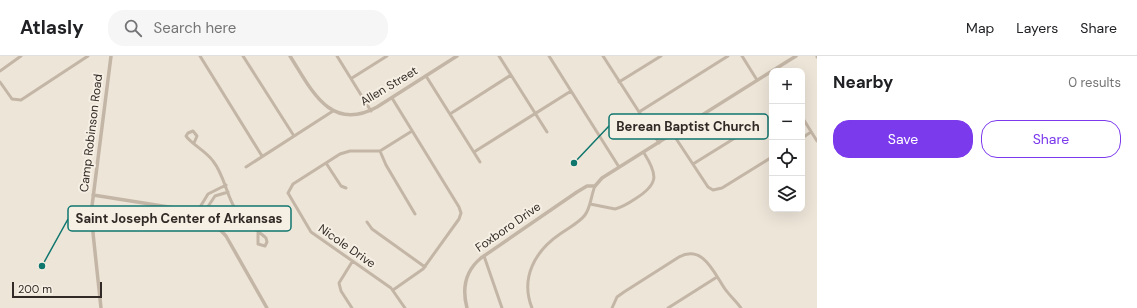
<!DOCTYPE html>
<html lang="en">
<head>
<meta charset="utf-8">
<style>
  :root { --surface:#fff; --page:#f6f6f6; --text:#202124; --muted:#757577; --line:#e0e0e0; --accent:#7c3aed }
  body { margin:0; font-family:"DM Sans",sans-serif; background:var(--page); color:var(--text) }
  .controls { position:absolute; right:12px; top:12px; display:grid; overflow:hidden; border-radius:8px; box-shadow:0 4px 16px #0002 }
  .controls button { width:36px; height:36px; display:grid; place-items:center; padding:0; border:0; border-bottom:1px solid var(--line); background:var(--surface); color:var(--text); font:20px sans-serif }
  .scale { position:absolute; left:12px; bottom:10px; width:90px; box-sizing:border-box; padding-left:4px; border:2px solid #312a26; border-top:0; font-size:11px; line-height:14px; white-space:nowrap; color:#312a26; -webkit-text-stroke:3px #f6efe4; paint-order:stroke }
  .list { margin:0; padding:0; list-style:none }
  h2 { display:flex; justify-content:space-between; align-items:center; height:52px; margin:0; padding:0 16px; font-size:17px }
  h2 small { font-size:13px; font-weight:400; color:var(--muted) }
  .actions { display:flex; gap:8px; padding:12px 16px }
  .actions a { flex:1; padding:9px 0; border:1px solid var(--accent); border-radius:16px; text-align:center; font-size:14px; color:var(--accent) }
  .actions .main { background:var(--accent); color:#fff }
  .icon { flex:none; width:22px; height:22px; fill:none; stroke:currentColor; stroke-width:2; stroke-linecap:round; stroke-linejoin:round }
  .map { position:relative; flex:none; width:817px; height:252px; overflow:hidden }
  header { display:flex; align-items:center; gap:24px; box-sizing:border-box; height:56px; padding:0 20px; background:var(--surface); border-bottom:1px solid var(--line) }
  header strong { font-size:19px }
  nav { display:flex; gap:22px; margin-inline-start:auto; font-size:14px }
  .search { width:280px; height:36px; background:var(--page); display:flex; align-items:center; gap:10px; box-sizing:border-box; padding:0 14px; border-radius:16px; color:var(--muted); font-size:15px }
  main { display:flex }
  aside { flex:1; background:var(--surface) }
  .map>svg:first-child { display:block }
</style>
</head>
<body>
<header>
<strong>Atlasly</strong>
<div class="search"><svg class="icon" aria-label="search" viewBox="0 0 24 24"><circle cx="10" cy="10" r="6"/><path d="M15 15l6 6"/></svg>Search here</div>
<nav><a>Map</a><a>Layers</a><a>Share</a></nav>
</header>
<main>
<div class="map">
<svg width="817" height="252" viewBox="0 0 817 252">
  <rect width="100%" height="100%" fill="#ede5d8"/>
  <g fill="none" stroke-linecap="round" stroke-linejoin="round">
    <path stroke="#c4b6a6" stroke-width="3" d="M200 0 262 100
      M243 0 294 80
      M337 0 371 55
      M499 0 547 76
      M549 0 619 111
      M603 0 659 87
      M742 0 757 24
      M817 0V1
      M0 15 21 0
      M426 20 480 106
      M352 22 387 0
      M0 26 12 43 21 44 88 0
      M619 26 661 0
      M392 42 459 151 461 157 459 163 423 213 393 234
      M639 56 728 0
      M450 58 511 19
      M802 61 817 85
      M673 78 708 131 713 134 722 132 772 101
      M802 82 811 76
      M194 87 197 80 193 75 188 77 186 80C190 87 206 95 213 105 225 120 226 140 237 156 245 168 256 173 266 182L267 186 265 190 258 188V177
      M380 95 386 109 415 158
      M474 96 571 35
      M326 107 341 130 346 132
      M693 108 772 59
      M246 111 333 55
      M590 148 615 153C623 151 629 147 635 143 659 128 658 119 644 97
      M197 156 208 138 226 129
      M203 158 215 140 228 136
      M367 166 372 173 425 211
      M484 200 502 252
      M352 206 339 227 341 235 352 252
      M405 252 391 232 311 176 288 137 293 128 340 98 350 95H380L412 75
      M532 252C520 222 535 195 560 178 568 172 579 167 585 159 591 151 591 139 595 130
      M612 252 617 241 624 236 679 201C703 188 714 217 725 233 730 240 736 245 741 252
      M668 252 717 221"/>
    <path stroke="#c4b6a6" stroke-width="3.5" d="M290 0C311 33 330 77 377 51L457 0
      M772 15 796 0
      M93 139 194 155 211 164 226 180 267 252
      M101 252 93 177 92 150 111 0
      M467 252C462 233 464 216 481 202L577 136 587 130H595L602 122 772 15"/>
  </g>
  <g text-anchor="middle" dominant-baseline="central" stroke-width="4" stroke-linejoin="round" paint-order="stroke">
    <g font-size="12" fill="#312a26" stroke="#f6efe4">
      <text transform="translate(389 30) rotate(-31)">Allen Street</text>
      <text transform="translate(91 77) rotate(-83)">Camp Robinson Road</text>
      <text transform="translate(508 171) rotate(-35)">Foxboro Drive</text>
      <text transform="translate(347 190) rotate(35)">Nicole Drive</text>
    </g>
  </g>
  <path fill="none" stroke="#0f766e" stroke-width="1.5" d="M574 107L609 70M42 210L68 163"/>
  <g fill="#0f766e" stroke="#f6efe4" stroke-width="1.5">
    <circle cx="574" cy="107" r="4"/>
    <circle cx="42" cy="210" r="4"/>
  </g>
  <g fill="#f6efe4" stroke="#0f766e" stroke-width="1.5">
    <rect x="609" y="58" width="159" height="25" rx="4"/>
    <rect x="68" y="150" width="223" height="25" rx="4"/>
  </g>
  <g font-size="13" text-anchor="middle" font-weight="bold" fill="#312a26">
    <text x="688" y="75">Berean Baptist Church</text>
    <text x="179" y="167">Saint Joseph Center of Arkansas</text>
  </g>
</svg>
<div class="controls">
<button>+</button>
<button>−</button>
<button><svg class="icon" aria-label="locate" viewBox="0 0 24 24"><circle cx="12" cy="12" r="6"/><path d="M12 2v4M12 18v4M2 12h4M18 12h4"/></svg></button>
<button><svg class="icon" aria-label="layers" viewBox="0 0 24 24"><path d="M12 4l9 5-9 5-9-5zM3 14l9 5 9-5"/></svg></button>
</div>
<div class="scale">200 m</div>
</div>
<aside>
<h2>Nearby<small>0 results</small></h2>
<ul class="list">
</ul>
<div class="actions"><a class="main">Save</a><a>Share</a></div>
</aside>
</main>
</body>
</html>
